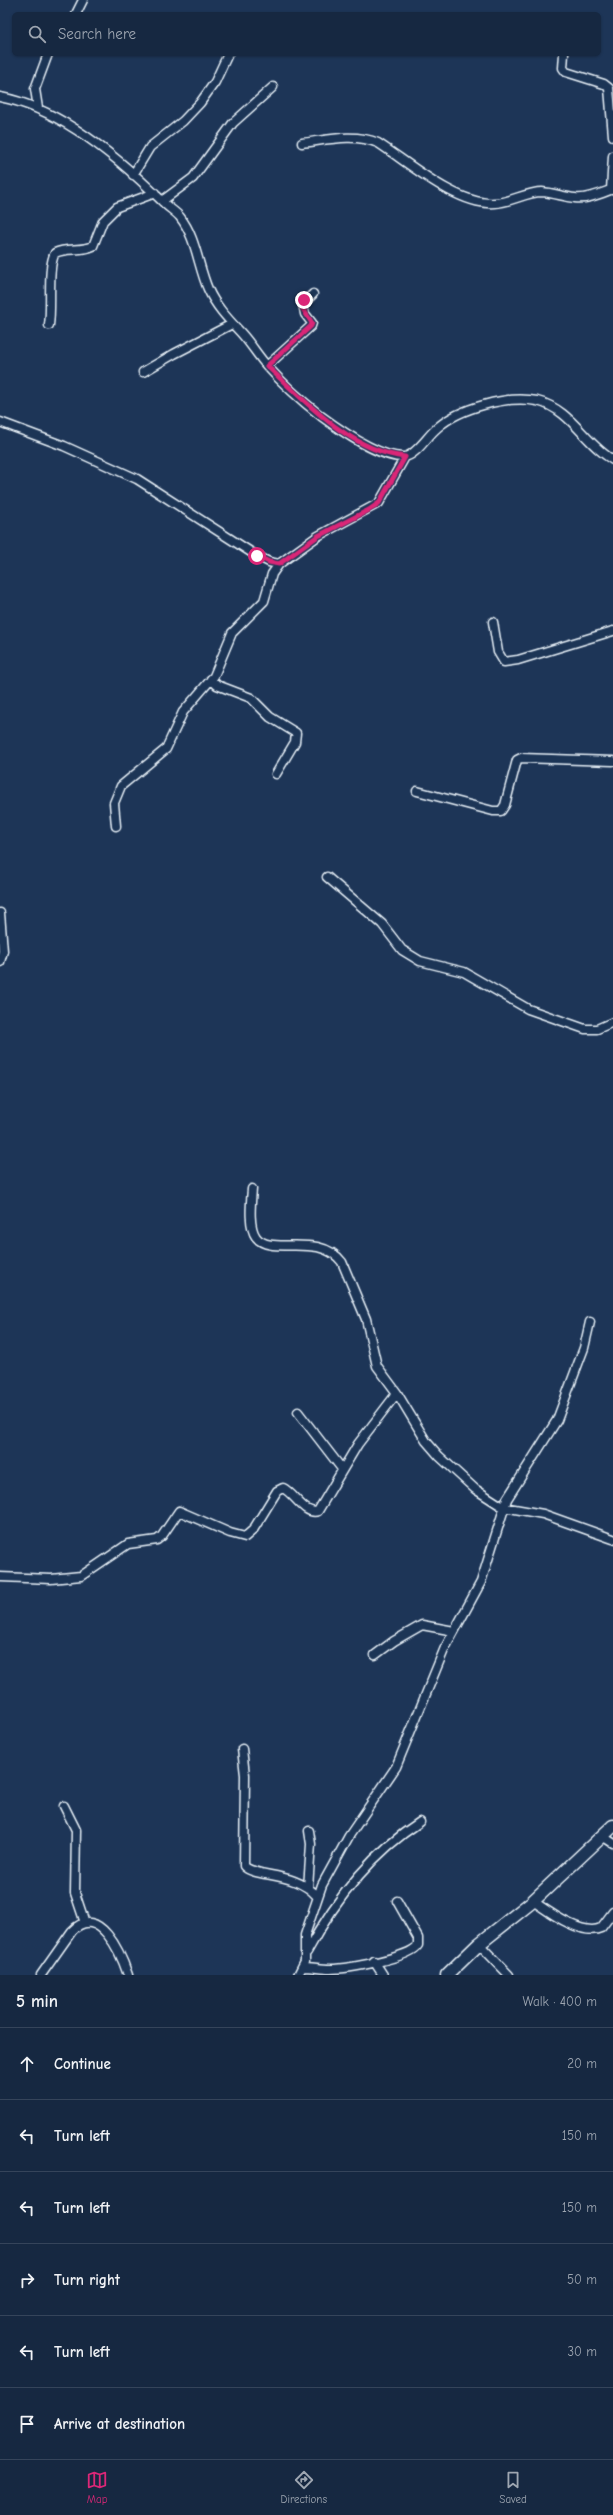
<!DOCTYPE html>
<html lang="en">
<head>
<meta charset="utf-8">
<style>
  :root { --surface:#162841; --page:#23344c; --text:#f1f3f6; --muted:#9ea6b1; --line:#35445a; --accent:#db2777 }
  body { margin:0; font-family:"Comic Neue",sans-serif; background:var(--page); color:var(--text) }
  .stop { position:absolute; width:12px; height:12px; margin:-9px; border:3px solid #db2777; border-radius:50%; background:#fff }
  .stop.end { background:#db2777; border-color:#fff; box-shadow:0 1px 4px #0008 }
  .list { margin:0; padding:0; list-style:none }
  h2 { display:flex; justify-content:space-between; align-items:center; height:52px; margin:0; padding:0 16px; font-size:17px }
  h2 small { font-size:13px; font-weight:400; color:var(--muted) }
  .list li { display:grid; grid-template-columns:26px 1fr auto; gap:12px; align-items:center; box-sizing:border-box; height:72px; padding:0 16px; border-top:1px solid var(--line) }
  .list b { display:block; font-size:15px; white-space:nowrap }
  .list em { font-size:13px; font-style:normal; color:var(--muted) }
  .icon { flex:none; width:22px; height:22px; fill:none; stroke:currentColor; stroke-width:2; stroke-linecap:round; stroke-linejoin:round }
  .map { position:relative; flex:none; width:613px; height:1975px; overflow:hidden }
  .search { position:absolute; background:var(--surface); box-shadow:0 1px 3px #0004; left:12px; right:12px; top:12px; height:44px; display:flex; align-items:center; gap:10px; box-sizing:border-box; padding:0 14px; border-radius:6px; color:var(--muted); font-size:15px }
  .sheet { height:484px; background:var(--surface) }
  nav { display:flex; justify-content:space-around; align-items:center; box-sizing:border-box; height:56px; border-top:1px solid var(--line); background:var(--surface); font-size:11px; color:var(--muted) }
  nav a { display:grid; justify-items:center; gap:2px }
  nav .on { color:var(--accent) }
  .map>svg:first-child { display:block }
</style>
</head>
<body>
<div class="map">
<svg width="613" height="1975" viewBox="0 0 613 1975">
  <rect width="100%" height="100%" fill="#1d3557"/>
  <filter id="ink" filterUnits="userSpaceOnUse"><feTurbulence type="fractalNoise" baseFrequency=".025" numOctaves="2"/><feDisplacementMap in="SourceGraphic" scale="8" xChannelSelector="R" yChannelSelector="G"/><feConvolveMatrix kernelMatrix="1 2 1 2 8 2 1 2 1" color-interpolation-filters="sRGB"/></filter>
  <g filter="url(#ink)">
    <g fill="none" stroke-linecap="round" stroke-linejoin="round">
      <g stroke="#e8f1f8" stroke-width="11">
        <path id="street" d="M76 14 83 0
          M564 54 563 68 566 72 604 84 609 88 613 136
          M0 97C59 108 120 159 162 201 167 207 175 211 180 217 196 237 198 266 208 289 216 307 229 320 242 334 251 344 258 356 267 366 283 384 302 401 321 416 340 430 379 458 404 457 416 456 428 435 437 428 459 408 508 395 537 401 571 409 585 444 613 460
          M38 108 35 89 48 54
          M302 143C327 140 354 133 378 143 409 163 458 206 495 203 512 202 526 192 542 192 554 193 564 197 575 198 587 200 602 193 613 189
          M133 175 150 147 183 121 200 103 215 82 228 54
          M611 190 613 156
          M162 201 193 178 233 123 273 87
          M49 325C52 305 47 267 55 253 67 247 81 252 93 246L103 221 117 207 155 193
          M267 366 311 326 312 323 305 314 303 304 313 294
          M143 372 174 354 232 324
          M0 422 64 446 137 479 257 556 269 562 279 564
          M493 622 498 652 504 662 518 660 613 631
          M211 679 217 685 251 698 270 717 296 733 295 742 276 774
          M417 791 493 811H501L505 805 517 760 521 758 613 761
          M116 826 114 803 121 786 166 749 183 712 214 676 232 633 264 601 272 574 279 564 318 536 379 503 405 457
          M327 877 382 924 402 950 420 961 464 972 528 1009 585 1029H597L613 1022
          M0 913 3 951 0 962
          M252 1189C251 1202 248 1226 256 1237 271 1257 318 1231 342 1262L366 1319 377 1366 397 1393 426 1441 439 1456 475 1489 503 1507 543 1514 613 1539
          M298 1412 342 1469
          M0 1577 51 1579 81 1576 128 1544 157 1540 162 1536 179 1511 230 1533 245 1537 253 1530 277 1491 283 1488C294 1493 305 1516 318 1511L358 1444 397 1393
          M375 1655 394 1641 422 1625 454 1631
          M242 1749 245 1775 244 1866C255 1878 295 1871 317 1896
          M64 1806 76 1830 75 1893 85 1923
          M602 1836 613 1843
          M308 1888 311 1844 309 1831
          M533 1901C548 1911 582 1937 601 1928L613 1912
          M479 1944 509 1975
          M307 1952C335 1900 370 1854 420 1822
          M374 1961 383 1975
          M302 1967C312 1967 321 1969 330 1969 346 1969 411 1958 418 1945V1938L397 1901
          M41 1975 72 1931C99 1903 121 1954 128 1975
          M298 1975 305 1961V1935L322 1885 349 1836 396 1767 444 1650 481 1582 507 1499 557 1420 584 1348 590 1322"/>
      </g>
      <g stroke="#e8f1f8" stroke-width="15">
        <path id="secondary" d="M447 1975 479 1944 533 1901 613 1826"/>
      </g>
      <use href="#street" stroke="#1d3557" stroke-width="8"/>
      <use href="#secondary" stroke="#1d3557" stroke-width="12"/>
    </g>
  </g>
  <g fill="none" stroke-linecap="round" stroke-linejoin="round" filter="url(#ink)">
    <path stroke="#db2777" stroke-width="5" d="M257 556 269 562 279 564 318 536 369 510 379 503 405 457C350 451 306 402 267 366L311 326 312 323 303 309 304 300"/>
  </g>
</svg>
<div class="stop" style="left:257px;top:556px"></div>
<div class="stop end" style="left:304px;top:300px"></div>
<div class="search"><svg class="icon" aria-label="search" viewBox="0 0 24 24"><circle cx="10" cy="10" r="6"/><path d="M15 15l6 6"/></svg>Search here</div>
</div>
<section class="sheet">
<h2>5 min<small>Walk · 400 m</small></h2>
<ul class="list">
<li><svg class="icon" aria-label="ahead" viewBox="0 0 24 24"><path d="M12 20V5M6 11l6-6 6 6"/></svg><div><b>Continue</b></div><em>20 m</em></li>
<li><svg class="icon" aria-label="left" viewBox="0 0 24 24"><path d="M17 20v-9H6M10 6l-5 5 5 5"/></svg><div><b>Turn left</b></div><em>150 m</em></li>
<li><svg class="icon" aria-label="left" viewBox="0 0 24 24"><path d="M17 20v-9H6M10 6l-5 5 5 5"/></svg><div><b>Turn left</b></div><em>150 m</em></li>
<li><svg class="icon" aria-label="right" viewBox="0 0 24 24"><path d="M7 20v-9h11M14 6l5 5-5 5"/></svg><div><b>Turn right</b></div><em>50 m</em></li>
<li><svg class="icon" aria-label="left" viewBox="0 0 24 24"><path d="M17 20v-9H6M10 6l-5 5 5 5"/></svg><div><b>Turn left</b></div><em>30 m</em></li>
<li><svg class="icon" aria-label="arrive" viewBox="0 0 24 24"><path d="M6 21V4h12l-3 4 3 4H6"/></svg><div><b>Arrive at destination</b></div></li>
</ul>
</section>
<nav>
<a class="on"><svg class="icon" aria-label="map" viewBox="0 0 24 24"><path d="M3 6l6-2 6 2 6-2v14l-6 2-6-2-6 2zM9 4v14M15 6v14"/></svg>Map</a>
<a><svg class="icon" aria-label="directions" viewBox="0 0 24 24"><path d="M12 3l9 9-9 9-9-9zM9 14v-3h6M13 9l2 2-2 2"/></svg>Directions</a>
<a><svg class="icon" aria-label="saved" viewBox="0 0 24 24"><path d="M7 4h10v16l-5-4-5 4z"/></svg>Saved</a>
</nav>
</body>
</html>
